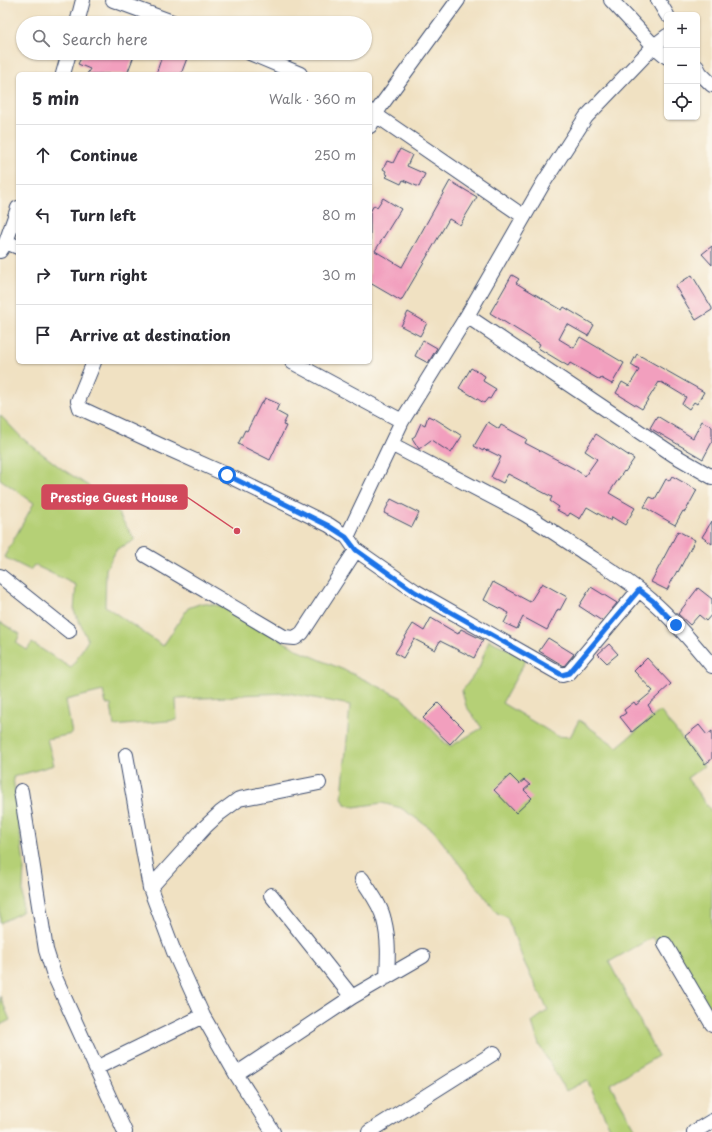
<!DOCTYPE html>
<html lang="en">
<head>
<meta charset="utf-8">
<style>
  :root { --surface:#fff; --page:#f2f2f3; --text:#2b2b33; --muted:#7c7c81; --line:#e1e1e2 }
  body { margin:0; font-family:"Playpen Sans",sans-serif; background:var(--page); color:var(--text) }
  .controls { position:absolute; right:12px; top:12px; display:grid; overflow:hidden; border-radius:6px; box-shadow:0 1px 3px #0004 }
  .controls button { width:36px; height:36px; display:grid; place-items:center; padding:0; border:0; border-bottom:1px solid var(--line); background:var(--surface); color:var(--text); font:20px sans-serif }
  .stop { position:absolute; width:12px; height:12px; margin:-9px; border:3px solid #1a73e8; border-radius:50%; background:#fff }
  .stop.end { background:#1a73e8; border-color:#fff; box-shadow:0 1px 4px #0008 }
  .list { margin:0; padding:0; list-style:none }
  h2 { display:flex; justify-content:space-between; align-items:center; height:52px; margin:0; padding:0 16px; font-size:17px }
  h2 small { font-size:13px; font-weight:400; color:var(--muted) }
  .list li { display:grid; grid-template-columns:26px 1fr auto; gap:12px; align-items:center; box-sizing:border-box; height:60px; padding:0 16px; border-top:1px solid var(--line) }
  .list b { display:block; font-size:15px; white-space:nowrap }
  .list em { font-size:13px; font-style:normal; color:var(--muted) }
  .icon { flex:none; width:22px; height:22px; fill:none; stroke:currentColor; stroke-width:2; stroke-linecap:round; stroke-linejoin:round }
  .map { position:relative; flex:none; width:712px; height:1132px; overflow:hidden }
  .search { position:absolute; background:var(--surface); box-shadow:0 1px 3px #0004; left:16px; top:16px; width:356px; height:44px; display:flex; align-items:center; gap:10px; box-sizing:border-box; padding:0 14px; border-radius:22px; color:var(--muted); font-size:15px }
  .panel { position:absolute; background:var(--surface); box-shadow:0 1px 3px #0004; left:16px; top:72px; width:356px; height:292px; border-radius:6px }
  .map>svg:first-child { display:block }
</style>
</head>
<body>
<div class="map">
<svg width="712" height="1132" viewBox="0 0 712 1132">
  <rect width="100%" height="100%" fill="#fbf7ec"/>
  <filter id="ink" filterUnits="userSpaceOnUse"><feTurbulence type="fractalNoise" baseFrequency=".025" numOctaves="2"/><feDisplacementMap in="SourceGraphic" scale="8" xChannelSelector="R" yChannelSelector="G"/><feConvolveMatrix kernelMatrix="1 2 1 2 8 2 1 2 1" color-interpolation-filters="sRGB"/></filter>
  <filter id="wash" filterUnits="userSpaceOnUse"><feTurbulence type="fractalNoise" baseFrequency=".012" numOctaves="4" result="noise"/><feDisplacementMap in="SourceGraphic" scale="16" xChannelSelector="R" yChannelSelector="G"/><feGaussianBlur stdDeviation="0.9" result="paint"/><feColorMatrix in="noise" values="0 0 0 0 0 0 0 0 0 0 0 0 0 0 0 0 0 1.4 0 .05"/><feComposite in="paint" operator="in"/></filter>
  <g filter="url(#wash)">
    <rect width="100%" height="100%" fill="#f0e1c2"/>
    <path fill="#b5d076" stroke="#68806a" d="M0 415 22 438 62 469 109 499 135 540 117 549 106 569 105 606 163 646 188 608 202 603 221 606 302 652 351 673 402 698 444 742 451 746 482 728 466 706 462 691 479 668 489 640 527 658 502 703 557 736 570 737 579 720 617 747 660 711 704 766 687 778 712 812V1016L669 941 658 947 653 937 609 962 658 1056 610 1084 637 1132H612L587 1080 566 1091 539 1045 532 1022 548 1010 524 962 507 917 497 913 433 830 401 808 382 803 354 807 345 804 342 797 350 705 288 693 238 695 229 697 176 699 177 720 114 726 111 705 106 704 103 691 66 700 72 734 47 739 54 765 13 777 24 865 22 912 0 923V622L20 634 16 643 27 650 32 643 71 668 88 640 74 611 76 585 34 565 30 570 4 557 34 503 0 479Z
      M0 996 10 1020 0 1025Z"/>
    <g id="blocks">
      <path fill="#f29fbe" d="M88 53H135L127 74H87L90 69 78 64 82 56 86 58Z
        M163 53 175 56 176 53H189L181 74H156Z
        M400 149 412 155 407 166 425 174 419 187 403 180 401 184 386 177 388 175 385 173 386 171 383 169 387 161 393 163Z
        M450 181 477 197 460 225 449 219 401 301 370 283V212L374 205 377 207 383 198 401 209 375 251 402 267Z
        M712 246V265L702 254Z
        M512 275 519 279 516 283 562 310 564 307 594 325 588 336 567 324 559 339 574 348 580 337 624 363 612 384 601 378 600 380 570 363 568 366 538 348 540 344 490 313Z
        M692 275 712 308V310L696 320 675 286Z
        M408 312 427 323 420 336 401 326Z
        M423 340 437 348 428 363 415 356Z
        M637 354 704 392 697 404 694 402 689 409 682 404 686 397 661 382 660 383 659 382 642 409 616 393 622 382 629 386 639 370 631 365Z
        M471 368 485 376 483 381 496 389 490 399 488 398 484 403 459 388Z
        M265 398 279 404 276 411 287 417 283 425 286 426 270 460 238 444 245 430 247 431 261 403 262 404Z
        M428 416 437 420 462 436 451 453 431 440 419 449 412 438 415 436 421 423 425 425Z
        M657 416 693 438 702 421 712 427V442L703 459 650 428Z
        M488 422 499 429 501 425 527 439 525 443 573 468 585 476 597 459 585 451 596 434 634 459 625 472 624 471 609 493 635 508 625 525 612 517 611 521 587 507 580 519 570 513 568 516 557 510 559 507 550 501 552 497 508 474 503 483 491 477 501 457 487 450 486 451 484 449 483 451 474 446Z
        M672 476 697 490 685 512 683 511 675 525 644 507 650 497 655 499 666 479 669 481Z
        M391 499 419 513 412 527 384 513Z
        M712 521V544L702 537Z
        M678 531 695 540 678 572 677 571 667 590 651 582Z
        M493 582 530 602 542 583 567 597 560 610 558 609 547 630 523 617 517 629 504 623 509 613 484 600Z
        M591 587 617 603 602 621 579 606Z
        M698 588 712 599V614L706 621 699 615 690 625 678 614Z
        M431 618 458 634 461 629 483 640 474 658 440 641 435 650 414 639 403 658 395 653 413 624 424 631Z
        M548 638 574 654 564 666 539 651Z
        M609 644 618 654 607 663 598 654Z
        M647 658 671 684 648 705 654 714 632 732 620 717 626 713 624 710 634 702 636 705 653 691 634 671Z
        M438 703 464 729 450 744 423 718Z
        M699 725 707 735 712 731V759L705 764 685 736Z
        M510 775 519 784 524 780 530 785 524 790 532 798 516 813 494 790Z"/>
    </g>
  </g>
  <g filter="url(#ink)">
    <use href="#blocks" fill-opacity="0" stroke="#3b4a6d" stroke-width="1"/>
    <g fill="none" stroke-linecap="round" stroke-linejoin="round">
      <g stroke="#3b4a6d" stroke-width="16">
        <path id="minor" d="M113 0 175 23
          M611 0 654 46 667 57
          M658 0 667 15
          M77 23 83 0
          M250 53 300 74
          M697 67 700 73 712 85
          M63 74 69 53
          M370 111 523 216
          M370 126 380 107 458 0
          M6 242 18 247
          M0 251 6 242 18 208
          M467 316 674 455 712 477
          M94 362 78 401 80 408 162 446 227 475 329 525 347 537 356 550 415 591 562 675 569 673 639 590
          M292 362 402 421
          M391 444 521 512C542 524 562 538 583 552 606 567 631 582 652 601 674 620 694 644 712 666
          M347 537 402 421 467 316 544 182 586 117 654 46 667 36
          M145 555 284 637 295 638 302 633 356 550
          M0 576 69 631
          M126 755 150 888 174 952 203 1016 236 1074 273 1132
          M21 791 46 950 54 975 125 1132
          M362 879C370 892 381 905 384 920 389 939 388 958 387 977
          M150 888 205 827 220 813 239 799 319 783
          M271 895 352 997
          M665 944 712 1024
          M96 1068 203 1016
          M236 1074 352 997 423 956
          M369 1132 494 1053
          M694 1132 712 1121"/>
      </g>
      <use href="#minor" stroke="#fff" stroke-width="14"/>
    </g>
  </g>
  <g fill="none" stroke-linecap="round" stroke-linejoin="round" filter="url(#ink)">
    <path stroke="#1a73e8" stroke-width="5" d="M227 475 329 526 346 537 356 550 415 592 562 675 569 673 639 590 653 601 676 625"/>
  </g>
  <path fill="none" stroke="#d1495b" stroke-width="1.5" d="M237 531L187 497"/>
  <circle fill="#d1495b" stroke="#fbf7ec" stroke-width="1.5" cx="237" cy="531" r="4"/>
  <rect fill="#d1495b" stroke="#d1495b" stroke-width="1.5" x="42" y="485" width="145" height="24" rx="4"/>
  <g font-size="12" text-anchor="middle" font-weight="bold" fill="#fff">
    <text x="114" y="502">Prestige Guest House</text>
  </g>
</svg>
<div class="controls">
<button>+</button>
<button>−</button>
<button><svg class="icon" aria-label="locate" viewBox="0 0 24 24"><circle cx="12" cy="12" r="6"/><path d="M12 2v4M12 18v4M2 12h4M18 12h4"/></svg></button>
</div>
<div class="stop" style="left:227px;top:475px"></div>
<div class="stop end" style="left:676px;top:625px"></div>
<div class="search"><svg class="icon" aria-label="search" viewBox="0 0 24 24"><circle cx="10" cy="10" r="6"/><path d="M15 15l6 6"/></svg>Search here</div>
<section class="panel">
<h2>5 min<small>Walk · 360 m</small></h2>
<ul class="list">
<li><svg class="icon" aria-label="ahead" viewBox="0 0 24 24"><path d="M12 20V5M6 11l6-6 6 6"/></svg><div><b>Continue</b></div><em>250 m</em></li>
<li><svg class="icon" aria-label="left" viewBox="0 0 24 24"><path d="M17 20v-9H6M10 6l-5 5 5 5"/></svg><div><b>Turn left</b></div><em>80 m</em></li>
<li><svg class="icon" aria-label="right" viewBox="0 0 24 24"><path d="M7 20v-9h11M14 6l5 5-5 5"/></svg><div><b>Turn right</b></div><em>30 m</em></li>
<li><svg class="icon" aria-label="arrive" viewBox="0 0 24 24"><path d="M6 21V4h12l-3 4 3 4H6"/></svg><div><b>Arrive at destination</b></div></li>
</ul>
</section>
</div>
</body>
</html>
